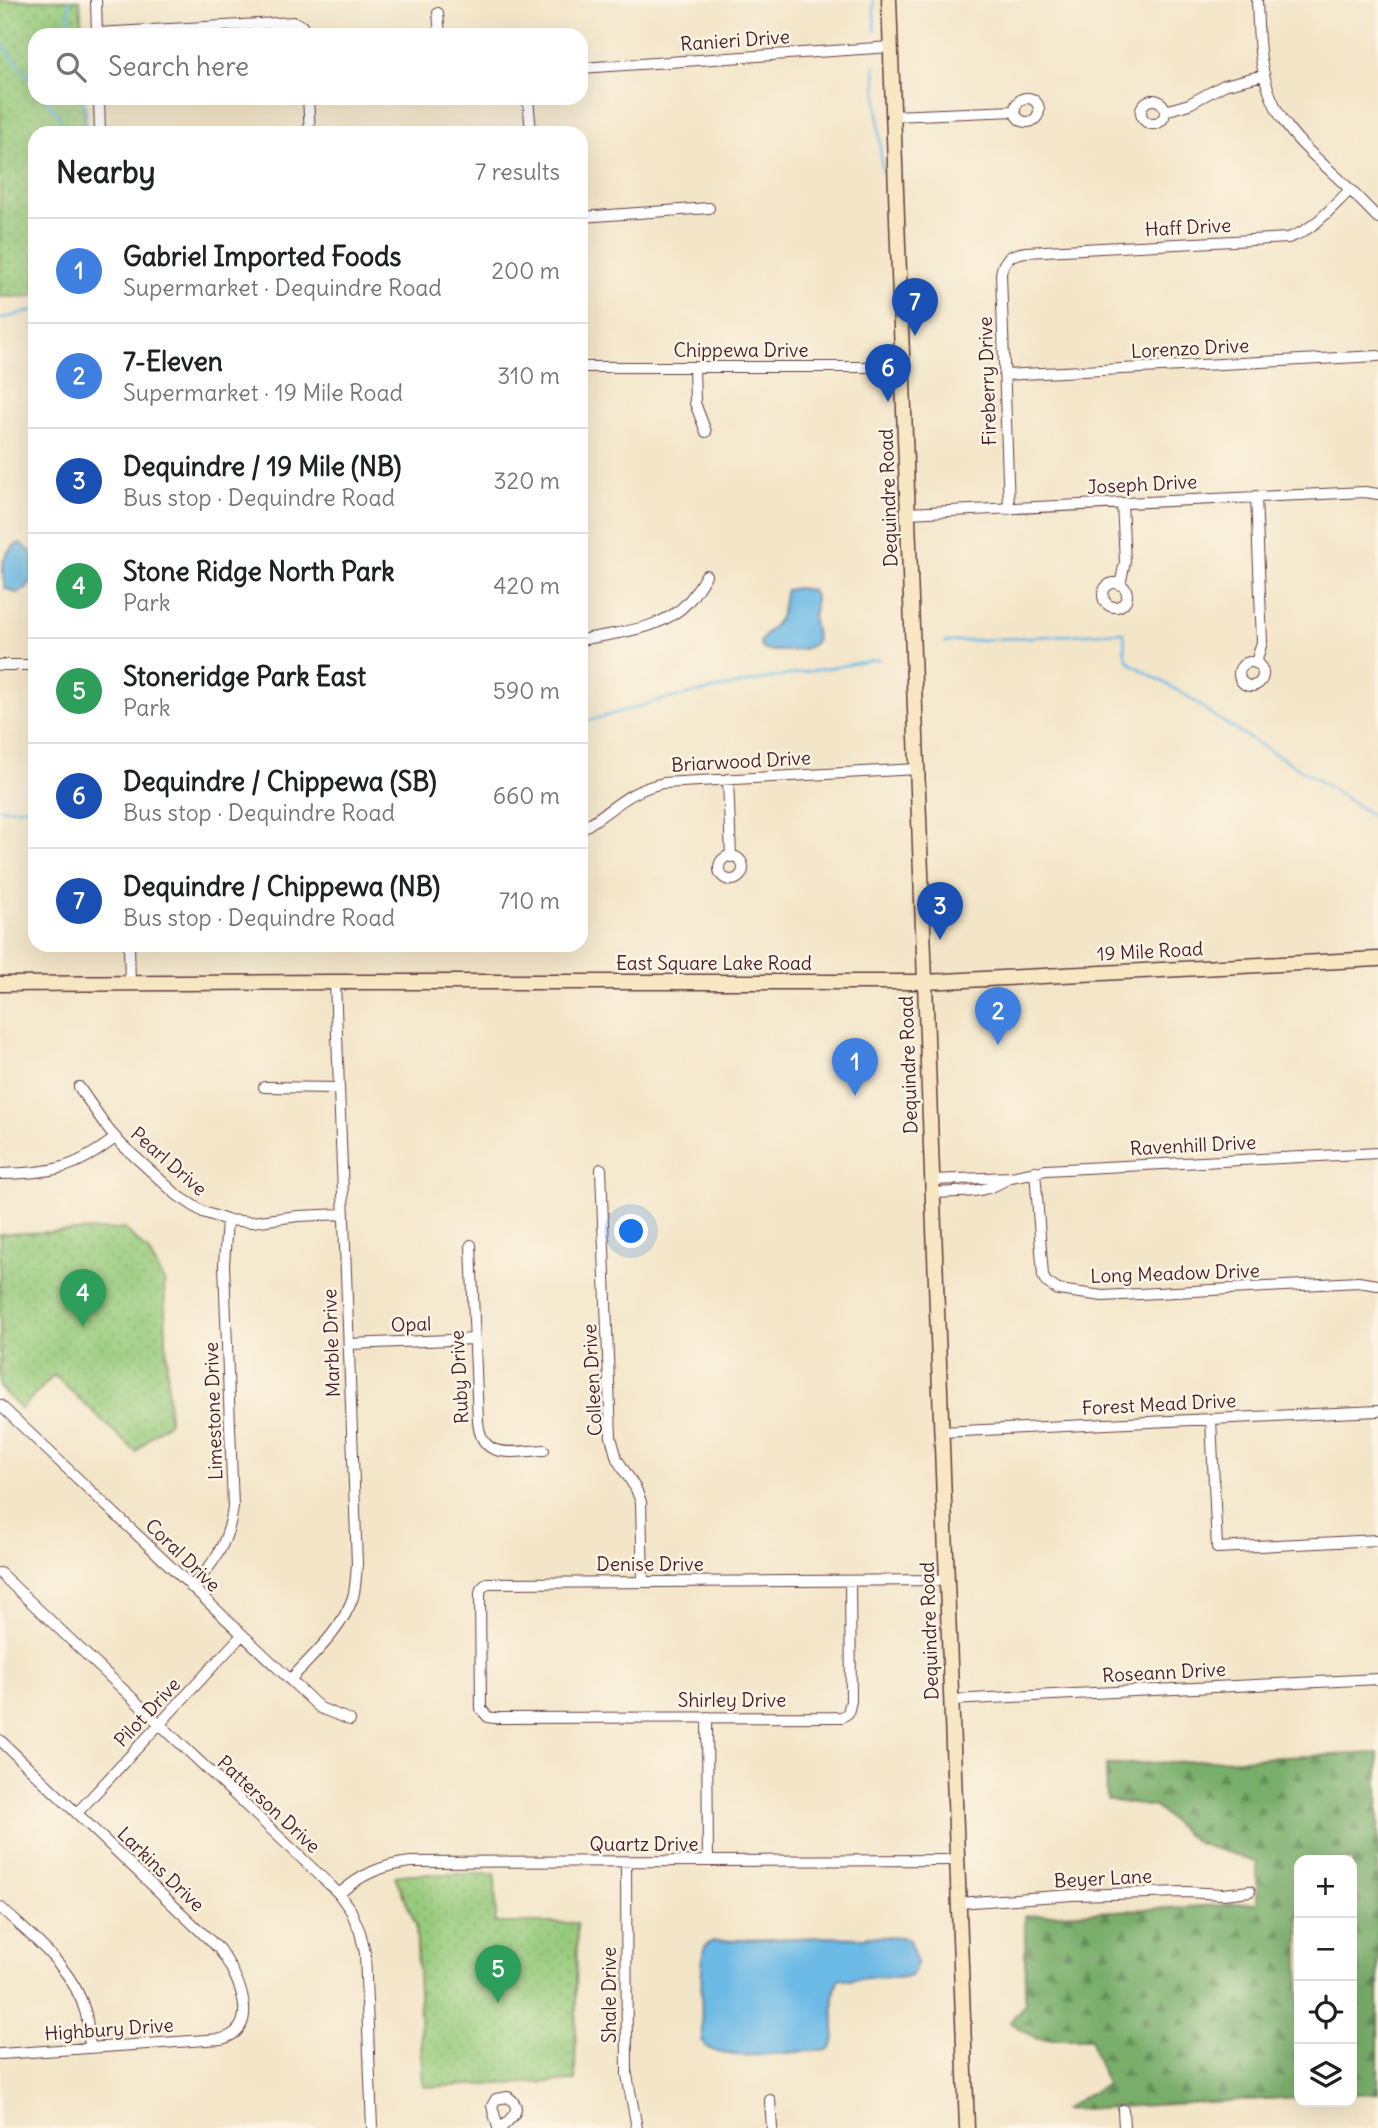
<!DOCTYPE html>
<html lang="en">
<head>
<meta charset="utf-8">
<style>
  :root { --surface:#fff; --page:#f2f2f2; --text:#202124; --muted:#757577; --line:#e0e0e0; --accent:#d93025 }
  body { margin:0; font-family:Delius,sans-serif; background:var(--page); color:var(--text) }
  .controls { position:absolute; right:21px; bottom:21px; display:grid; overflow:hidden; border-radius:14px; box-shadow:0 7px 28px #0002 }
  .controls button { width:63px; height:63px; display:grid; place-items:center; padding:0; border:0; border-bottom:2px solid var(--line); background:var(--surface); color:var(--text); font:35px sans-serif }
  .you { position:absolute; left:632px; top:1232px; width:24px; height:24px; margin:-18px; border:5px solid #fff; border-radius:50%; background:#1a73e8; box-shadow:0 0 0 10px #1a73e833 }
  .badge { display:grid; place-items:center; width:46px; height:46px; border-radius:50%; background:var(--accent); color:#fff; font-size:23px; font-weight:700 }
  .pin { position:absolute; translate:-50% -58px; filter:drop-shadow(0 2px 4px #0008) }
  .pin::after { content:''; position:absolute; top:37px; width:24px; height:21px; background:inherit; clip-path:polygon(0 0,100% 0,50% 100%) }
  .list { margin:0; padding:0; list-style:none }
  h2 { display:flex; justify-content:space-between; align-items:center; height:91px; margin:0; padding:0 28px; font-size:30px }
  h2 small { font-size:23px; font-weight:400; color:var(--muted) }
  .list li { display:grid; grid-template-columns:46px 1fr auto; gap:21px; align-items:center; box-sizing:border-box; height:105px; padding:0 28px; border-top:2px solid var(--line) }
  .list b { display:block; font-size:26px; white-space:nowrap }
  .list p { margin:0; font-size:23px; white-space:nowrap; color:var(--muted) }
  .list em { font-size:23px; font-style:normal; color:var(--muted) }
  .icon { flex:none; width:38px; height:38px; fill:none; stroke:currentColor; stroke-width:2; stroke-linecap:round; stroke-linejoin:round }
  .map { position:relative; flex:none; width:1378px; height:2128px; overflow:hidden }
  .search { position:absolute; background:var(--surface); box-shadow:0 7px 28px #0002; left:28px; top:28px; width:560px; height:77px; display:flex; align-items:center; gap:18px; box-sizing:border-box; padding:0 24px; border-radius:21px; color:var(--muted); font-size:26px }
  .panel { position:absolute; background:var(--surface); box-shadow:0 7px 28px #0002; left:28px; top:126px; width:560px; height:826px; border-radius:21px }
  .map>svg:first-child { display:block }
</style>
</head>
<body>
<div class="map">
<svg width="1378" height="2128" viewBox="0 0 1378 2128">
  <defs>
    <pattern id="forest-firs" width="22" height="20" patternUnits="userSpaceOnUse" patternTransform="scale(1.75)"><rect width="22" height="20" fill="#78ae6b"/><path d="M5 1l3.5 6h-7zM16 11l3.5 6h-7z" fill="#648d58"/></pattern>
    <pattern id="park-dots" width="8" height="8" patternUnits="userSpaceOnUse" patternTransform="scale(1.75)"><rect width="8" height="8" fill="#96ca7b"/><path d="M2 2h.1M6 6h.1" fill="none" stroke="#83ad6a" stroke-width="1.8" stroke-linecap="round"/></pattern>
  </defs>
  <rect width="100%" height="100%" fill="#fcf5e5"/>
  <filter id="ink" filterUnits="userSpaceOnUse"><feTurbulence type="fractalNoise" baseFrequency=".0143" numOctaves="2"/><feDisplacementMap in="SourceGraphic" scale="14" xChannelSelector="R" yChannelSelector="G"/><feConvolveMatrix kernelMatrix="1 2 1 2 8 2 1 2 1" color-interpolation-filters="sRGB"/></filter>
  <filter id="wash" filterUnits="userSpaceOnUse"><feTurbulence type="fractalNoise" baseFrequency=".00686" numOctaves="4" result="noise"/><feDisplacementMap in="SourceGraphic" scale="28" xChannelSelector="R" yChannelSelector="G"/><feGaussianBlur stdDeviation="1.57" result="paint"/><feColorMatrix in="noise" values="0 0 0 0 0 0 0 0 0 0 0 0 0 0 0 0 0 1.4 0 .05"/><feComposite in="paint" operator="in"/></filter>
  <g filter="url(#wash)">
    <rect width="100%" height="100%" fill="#f3e5c8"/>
    <path fill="url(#forest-firs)" stroke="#61664b" stroke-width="2" d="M1378 1753V2093L1352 2094V1860H1299V2097L1062 2110 1106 2084 1090 2039H1037L1010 2022 1025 2003V1916L1257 1903V1862L1197 1843 1155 1807 1107 1800 1106 1765Z"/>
    <path fill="url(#park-dots)" stroke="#707453" stroke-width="2" d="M0 0H80L82 35H35V98H84L85 133H35V296L0 297Z
      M125 1229 148 1251 164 1280 169 1422 150 1437 136 1452 54 1375 21 1409 0 1388V1234Z
      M411 1874H495L496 1923H577L575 2081 423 2087 416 1925 395 1876Z"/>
    <path fill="#6cbae6" stroke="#5b6c88" stroke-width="2" d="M20 543 32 552C33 571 38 587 16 593L5 588C1 569 0 552 20 543Z
      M796 588 812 590C818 601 814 607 813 617 812 624 817 633 816 640 812 653 774 652 763 649L760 643C765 634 773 628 779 619 785 610 782 600 786 590Z
      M868 1936C881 1939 897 1933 909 1940L917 1963 914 1971 911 1976 896 1978 877 1977 850 1980 840 1978C831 1991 834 2012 834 2028 834 2033 836 2041 833 2045 831 2048 827 2050 824 2051 792 2049 731 2065 705 2046L702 2039C702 2023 699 1957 705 1947 707 1944 711 1942 714 1941L822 1937 865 1938Z"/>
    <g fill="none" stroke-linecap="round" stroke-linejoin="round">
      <path stroke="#6cbae6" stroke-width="2.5" d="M69 0V35
        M873 0 875 31
        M0 41 35 85
        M875 66 881 159 883 171
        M46 98 58 115 67 133
        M82 98 86 109V133
        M0 319 35 310
        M945 642 1123 632C1128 643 1120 651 1130 663L1187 696 1215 717 1337 792 1378 820
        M581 723 662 700 760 680 880 659
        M0 809 35 807"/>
    </g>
  </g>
  <g filter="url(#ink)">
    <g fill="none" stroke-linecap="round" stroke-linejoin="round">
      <g stroke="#633d43" stroke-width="12">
        <path id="street" d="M96 0 97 35
          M1257 0C1258 22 1258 44 1262 65 1272 119 1297 141 1336 176 1350 189 1364 204 1378 218
          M438 13 440 35
          M97 33 295 22 302 26 305 35
          M581 68 891 47
          M99 98 100 133
          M308 98 310 133
          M528 98 531 133
          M1015 110a12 12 0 1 1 24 0a12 12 0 1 1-24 0Z
          M1141 112a12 12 0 1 1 24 0a12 12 0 1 1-24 0Z
          M1165 111 1189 104 1224 85 1264 75
          M893 116 1015 111
          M581 217 709 208
          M581 367H902
          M694 367 695 403 706 432
          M1004 375 1378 356
          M1256 496 1262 642 1256 663
          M1009 509 1001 274C1003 259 1011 254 1026 252L1288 238C1314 230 1331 208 1350 190
          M907 513 1365 492 1378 494
          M1103 595a12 12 0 1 1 24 0a12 12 0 1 1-24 0Z
          M1120 585 1125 562 1122 503
          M581 640C617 632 662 631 688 602 695 594 701 584 706 575
          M1239 674a12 12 0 1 1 24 0a12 12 0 1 1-24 0Z
          M0 665H35
          M728 779 731 857
          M581 829C613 811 624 792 663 783L917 769
          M719 868a12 12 0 1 1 24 0a12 12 0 1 1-24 0Z
          M129 945 130 983
          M79 1087 108 1129 121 1144 177 1195 203 1212 227 1220 252 1222 298 1216 344 1214
          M264 1087 339 1088
          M601 1169 611 1437 617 1459 636 1489 641 1502 643 1582
          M1035 1171 1043 1276 1046 1282 1058 1290 1103 1296 1358 1282 1378 1285
          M0 1174C51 1172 73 1171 115 1138
          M932 1180 1011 1177 1046 1170 1378 1153
          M932 1193C963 1191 985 1195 1010 1177
          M471 1245 478 1421C481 1462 514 1451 544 1450
          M349 1344 475 1339
          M0 1405 320 1708 350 1720
          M1211 1419 1217 1548 1378 1540
          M941 1432 1378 1411
          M0 1573 329 1884 339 1894 351 1911 360 1932 365 1953 372 2128
          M850 1581 851 1701 848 1713 842 1717 494 1718 488 1717 481 1709 480 1594 481 1589 487 1583 946 1580
          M191 1587C215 1564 229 1540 233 1507L224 1265 227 1220
          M290 1680C313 1655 342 1630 353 1597 356 1586 356 1574 357 1564L335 982
          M951 1700 1378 1679
          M707 1717 708 1861
          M0 1740 219 1949C236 1972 265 2029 221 2039L0 2054
          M77 1813 242 1635
          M626 1862 627 2075 637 2128
          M339 1894C360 1875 382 1865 411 1862L957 1860
          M958 1903 1073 1895 1186 1892 1223 1894 1250 1891
          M0 1907C33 1938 74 1968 86 2014 88 2025 89 2036 90 2047
          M770 2100 772 2128
          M1123 2110 1124 2128
          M498 2128 492 2106 496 2099 508 2097C525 2109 511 2118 501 2128"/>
      </g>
      <g stroke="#633d43" stroke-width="17">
        <path id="secondary" d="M889 0 967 2128
          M0 984 335 982H925L1378 959"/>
      </g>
      <use href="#street" stroke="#fff" stroke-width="10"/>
      <use href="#secondary" stroke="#f7e8c3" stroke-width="14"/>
    </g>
  </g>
  <g text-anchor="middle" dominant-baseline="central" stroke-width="5" stroke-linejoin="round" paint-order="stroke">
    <g font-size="19" fill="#4a1f2b" stroke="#fcf5e5">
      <text transform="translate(735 40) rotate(-4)">Ranieri Drive</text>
      <text transform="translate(1188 227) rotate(-3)">Haff Drive</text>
      <text transform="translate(1190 348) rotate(-3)">Lorenzo Drive</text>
      <text x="741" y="350">Chippewa Drive</text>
      <text transform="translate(987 381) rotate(-92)">Fireberry Drive</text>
      <text transform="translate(1142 484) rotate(-3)">Joseph Drive</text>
      <text transform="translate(888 498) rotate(-92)">Dequindre Road</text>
      <text transform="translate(741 761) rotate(-3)">Briarwood Drive</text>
      <text transform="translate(1150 951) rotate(-3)">19 Mile Road</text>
      <text x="714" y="963">East Square Lake Road</text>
      <text transform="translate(908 1065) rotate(-92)">Dequindre Road</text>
      <text transform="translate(1193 1145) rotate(-3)">Ravenhill Drive</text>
      <text transform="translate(169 1161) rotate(41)">Pearl Drive</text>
      <text transform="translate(1175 1273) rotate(-2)">Long Meadow Drive</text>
      <text transform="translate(411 1324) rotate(-2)">Opal</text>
      <text transform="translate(331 1343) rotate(-92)">Marble Drive</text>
      <text transform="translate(459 1377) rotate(-93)">Ruby Drive</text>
      <text transform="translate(592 1380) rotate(-93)">Colleen Drive</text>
      <text transform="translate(1159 1404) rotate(-3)">Forest Mead Drive</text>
      <text transform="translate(213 1411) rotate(-92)">Limestone Drive</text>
      <text transform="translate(183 1555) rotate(44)">Coral Drive</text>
      <text x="650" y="1564">Denise Drive</text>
      <text transform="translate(929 1631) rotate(-92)">Dequindre Road</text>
      <text transform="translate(1164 1672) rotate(-3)">Roseann Drive</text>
      <text x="732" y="1700">Shirley Drive</text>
      <text transform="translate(147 1712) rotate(-47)">Pilot Drive</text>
      <text transform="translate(269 1804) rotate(43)">Patterson Drive</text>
      <text x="644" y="1844">Quartz Drive</text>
      <text transform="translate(161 1869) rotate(44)">Larkins Drive</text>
      <text transform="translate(1103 1878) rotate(-3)">Beyer Lane</text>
      <text transform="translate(609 1995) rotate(-90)">Shale Drive</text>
      <text transform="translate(109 2029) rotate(-4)">Highbury Drive</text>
    </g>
  </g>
</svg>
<div class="controls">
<button>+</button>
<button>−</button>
<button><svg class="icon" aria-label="locate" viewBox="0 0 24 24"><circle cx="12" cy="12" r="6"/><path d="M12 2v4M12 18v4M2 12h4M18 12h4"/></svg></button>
<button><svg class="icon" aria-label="layers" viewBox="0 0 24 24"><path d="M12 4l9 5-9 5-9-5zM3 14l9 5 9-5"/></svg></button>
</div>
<div class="you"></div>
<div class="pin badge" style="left:855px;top:1096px;background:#3f7fe0">1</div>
<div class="pin badge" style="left:998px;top:1045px;background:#3f7fe0">2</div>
<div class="pin badge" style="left:940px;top:940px;background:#1a4fb4">3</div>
<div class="pin badge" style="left:83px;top:1327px;background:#2e9e5b">4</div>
<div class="pin badge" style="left:498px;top:2003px;background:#2e9e5b">5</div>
<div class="pin badge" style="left:888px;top:402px;background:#1a4fb4">6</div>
<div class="pin badge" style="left:915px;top:336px;background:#1a4fb4">7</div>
<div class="search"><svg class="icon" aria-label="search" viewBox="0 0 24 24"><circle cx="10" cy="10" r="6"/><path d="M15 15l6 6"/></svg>Search here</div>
<section class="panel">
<h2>Nearby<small>7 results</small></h2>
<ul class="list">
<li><span class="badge" style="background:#3f7fe0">1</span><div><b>Gabriel Imported Foods</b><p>Supermarket · Dequindre Road</p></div><em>200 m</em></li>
<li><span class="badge" style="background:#3f7fe0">2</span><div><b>7-Eleven</b><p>Supermarket · 19 Mile Road</p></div><em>310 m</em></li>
<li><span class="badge" style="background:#1a4fb4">3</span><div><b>Dequindre / 19 Mile (NB)</b><p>Bus stop · Dequindre Road</p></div><em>320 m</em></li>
<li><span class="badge" style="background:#2e9e5b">4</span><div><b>Stone Ridge North Park</b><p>Park</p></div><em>420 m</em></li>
<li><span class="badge" style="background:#2e9e5b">5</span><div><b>Stoneridge Park East</b><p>Park</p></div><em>590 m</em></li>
<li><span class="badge" style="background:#1a4fb4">6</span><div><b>Dequindre / Chippewa (SB)</b><p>Bus stop · Dequindre Road</p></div><em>660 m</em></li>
<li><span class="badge" style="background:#1a4fb4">7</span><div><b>Dequindre / Chippewa (NB)</b><p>Bus stop · Dequindre Road</p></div><em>710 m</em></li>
</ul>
</section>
</div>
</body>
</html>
